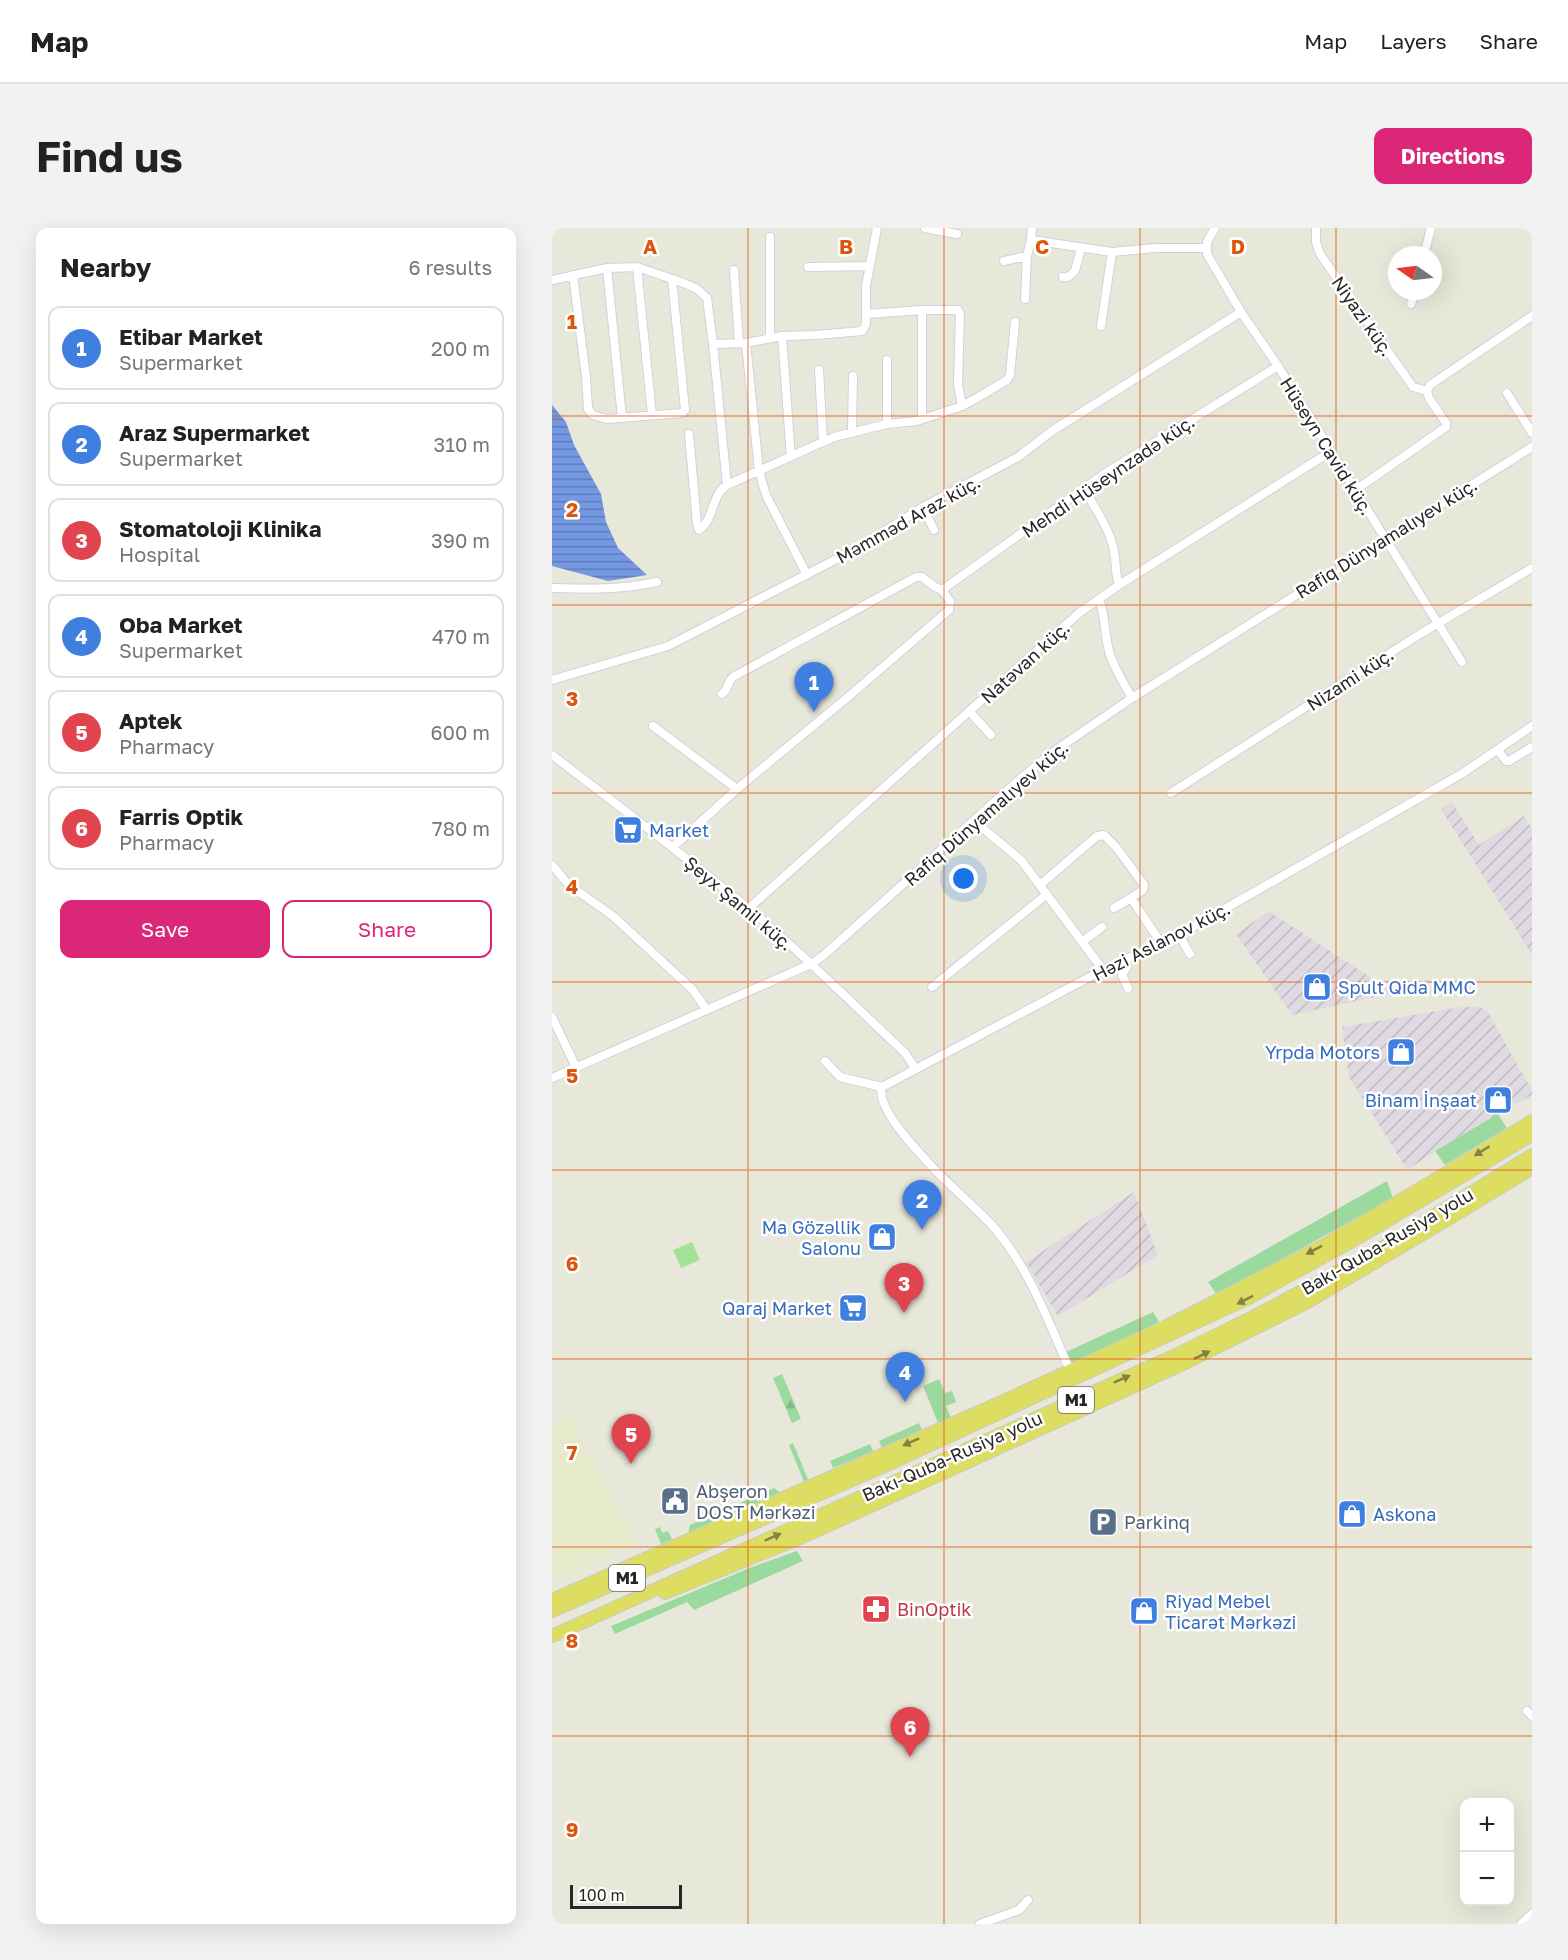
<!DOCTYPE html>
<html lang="en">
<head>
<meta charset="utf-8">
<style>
  :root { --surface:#fff; --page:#f2f2f2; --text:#222; --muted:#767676; --line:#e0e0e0; --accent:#db2777 }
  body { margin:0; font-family:"Golos Text",sans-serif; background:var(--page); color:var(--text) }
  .controls { position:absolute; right:18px; bottom:18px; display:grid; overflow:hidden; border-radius:12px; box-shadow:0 6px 24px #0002 }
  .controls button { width:54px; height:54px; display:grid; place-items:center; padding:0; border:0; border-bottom:2px solid var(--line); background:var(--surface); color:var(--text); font:30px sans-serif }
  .compass { position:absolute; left:836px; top:18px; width:54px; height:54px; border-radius:50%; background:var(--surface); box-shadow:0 6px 24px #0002; rotate:284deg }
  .scale { position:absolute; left:18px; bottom:15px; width:112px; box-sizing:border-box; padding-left:6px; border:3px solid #272727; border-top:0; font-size:16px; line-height:21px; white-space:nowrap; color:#272727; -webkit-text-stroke:4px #fff; paint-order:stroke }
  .you { position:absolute; left:412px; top:651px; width:21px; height:21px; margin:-15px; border:4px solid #fff; border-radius:50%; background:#1a73e8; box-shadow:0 0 0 9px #1a73e833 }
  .badge { display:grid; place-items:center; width:39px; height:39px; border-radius:50%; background:var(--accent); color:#fff; font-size:20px; font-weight:700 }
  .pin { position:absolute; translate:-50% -50px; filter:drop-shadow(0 2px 3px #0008) }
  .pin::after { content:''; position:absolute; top:32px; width:21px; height:18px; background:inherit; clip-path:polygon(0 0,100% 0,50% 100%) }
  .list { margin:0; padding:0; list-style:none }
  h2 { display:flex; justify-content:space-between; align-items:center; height:78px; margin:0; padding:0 24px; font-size:26px }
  h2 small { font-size:20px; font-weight:400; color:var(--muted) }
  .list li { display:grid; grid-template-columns:39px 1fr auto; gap:18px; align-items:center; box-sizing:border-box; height:84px; margin:0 12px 12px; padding:0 12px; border:2px solid var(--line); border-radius:12px }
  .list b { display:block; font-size:22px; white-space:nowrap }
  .list p { margin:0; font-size:20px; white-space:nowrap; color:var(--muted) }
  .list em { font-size:20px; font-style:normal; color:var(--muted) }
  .actions { display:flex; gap:12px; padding:18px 24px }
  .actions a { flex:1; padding:14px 0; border:2px solid var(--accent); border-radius:12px; text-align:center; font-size:21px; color:var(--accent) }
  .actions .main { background:var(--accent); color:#fff }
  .map { position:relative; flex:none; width:980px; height:1696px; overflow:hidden; border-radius:12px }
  header { display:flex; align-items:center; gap:36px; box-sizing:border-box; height:84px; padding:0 30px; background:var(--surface); border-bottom:2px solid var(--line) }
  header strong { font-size:28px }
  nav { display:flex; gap:33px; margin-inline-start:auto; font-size:21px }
  .intro { display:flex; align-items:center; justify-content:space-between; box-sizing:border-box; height:144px; padding:0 36px }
  h1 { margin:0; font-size:42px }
  .button { padding:15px 27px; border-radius:12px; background:var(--accent); color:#fff; font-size:21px; font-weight:700 }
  main { display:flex; gap:36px; padding:0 36px }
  aside { flex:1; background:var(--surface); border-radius:12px; box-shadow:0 6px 24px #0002 }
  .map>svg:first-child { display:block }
</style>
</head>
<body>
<header>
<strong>Map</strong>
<nav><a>Map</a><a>Layers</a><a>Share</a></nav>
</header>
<div class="intro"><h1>Find us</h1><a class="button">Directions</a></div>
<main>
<aside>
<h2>Nearby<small>6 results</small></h2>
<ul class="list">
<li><span class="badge" style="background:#3f7fe0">1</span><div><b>Etibar Market</b><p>Supermarket</p></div><em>200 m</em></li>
<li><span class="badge" style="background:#3f7fe0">2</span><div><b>Araz Supermarket</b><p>Supermarket</p></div><em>310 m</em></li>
<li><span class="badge" style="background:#e0444e">3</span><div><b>Stomatoloji Klinika</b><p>Hospital</p></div><em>390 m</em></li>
<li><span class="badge" style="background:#3f7fe0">4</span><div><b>Oba Market</b><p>Supermarket</p></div><em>470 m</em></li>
<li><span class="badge" style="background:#e0444e">5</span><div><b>Aptek</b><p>Pharmacy</p></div><em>600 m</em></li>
<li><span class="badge" style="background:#e0444e">6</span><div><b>Farris Optik</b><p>Pharmacy</p></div><em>780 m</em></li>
</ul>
<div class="actions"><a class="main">Save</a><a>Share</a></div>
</aside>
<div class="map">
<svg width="980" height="1696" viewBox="0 0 980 1696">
  <defs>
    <pattern id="industrial-furrows" width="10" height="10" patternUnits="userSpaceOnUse" patternTransform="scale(1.5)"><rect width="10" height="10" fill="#dfdae1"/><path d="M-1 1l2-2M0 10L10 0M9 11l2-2" fill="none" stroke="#bfbbc1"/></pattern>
    <pattern id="forest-firs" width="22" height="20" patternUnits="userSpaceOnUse" patternTransform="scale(1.5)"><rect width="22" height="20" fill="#9ada9f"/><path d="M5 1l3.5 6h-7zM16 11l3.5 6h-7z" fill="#85bb89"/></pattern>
    <pattern id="water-rules" width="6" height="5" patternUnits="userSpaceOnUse" patternTransform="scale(1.5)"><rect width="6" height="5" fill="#7598e2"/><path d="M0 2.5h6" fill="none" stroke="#607cb7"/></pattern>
  </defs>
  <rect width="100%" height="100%" fill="#e8e8da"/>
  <path fill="url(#industrial-furrows)" d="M900 574 927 617 972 588 980 601V727L889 581Z
    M717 683 842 765 740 787 684 706Z
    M909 779H927L935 783 980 862V867L883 923 855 942 797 849 790 799Z
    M582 964 606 1027 506 1088 474 1034Z"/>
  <path fill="#e6e9ca" d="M16 1187 85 1314 4 1351 0 1347V1197Z"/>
  <path fill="#9ada9f" d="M946 886 955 900 893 937 883 923Z
    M835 953 841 970 665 1067 656 1054Z
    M601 1084 607 1094 520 1135 514 1124Z
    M387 1151 393 1165 400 1163 404 1174 394 1178 399 1190 386 1195 371 1158Z
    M367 1195 370 1202 330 1220 327 1213Z
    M241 1215 257 1254 253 1256 237 1217Z
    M318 1216 321 1223 281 1240 278 1233Z
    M222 1260 229 1265 136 1306 138 1297Z
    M108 1299 110 1305 116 1303 120 1311 109 1316 103 1301Z
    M245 1323 251 1333 142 1382 135 1374 63 1406 59 1398 200 1339Z"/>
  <path fill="url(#forest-firs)" d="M230 1146 249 1191 240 1195 221 1150Z"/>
  <path fill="#a3e197" d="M140 1014 148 1032 129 1040 121 1022Z"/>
  <path fill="url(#water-rules)" d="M0 177 14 194 22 217 49 266 54 294 66 320 95 347 56 353 0 338Z"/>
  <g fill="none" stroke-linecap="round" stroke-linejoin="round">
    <g stroke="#d3cfdf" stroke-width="10">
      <path id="minor" d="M373 0 405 6
        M480 0 479 12 560 24 603 20H653
        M663 0 655 14V26L689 84 726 138 910 434
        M764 0V14L768 26 861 159 875 163
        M218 9V110
        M872 27 879 0
        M452 33 475 28
        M85 39 100 187
        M256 39 317 38
        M55 40 70 190
        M182 42 187 115
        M21 47 34 149 36 181 41 187 55 191 130 185 133 182 120 51
        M511 49H516L523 43 529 20
        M0 52 55 40 85 39 129 54 145 61 155 70 161 116 194 115 230 108 264 107 310 103 314 96V58L325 0
        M473 71 475 28 479 12
        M859 76 863 63
        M370 82V191
        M314 86 370 82H406L408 86 406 156 410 178
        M549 98 560 24
        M230 108 239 229
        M194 115 207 243 214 267 255 347
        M161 116 175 257
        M335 132V196
        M267 142 271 214
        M955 165 980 205
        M300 203 301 148
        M137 206 145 296 147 302C163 291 159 267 175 257L282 209 335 196 365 193 410 178 425 170 455 152 458 147 463 94
        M532 260C541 278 555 296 560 315 565 329 562 343 567 357
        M802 263 894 199V195L877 170 875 163 878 157 980 88
        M371 279 382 302
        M0 360C39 361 66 362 105 354
        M547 371C554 390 552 405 557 423 561 439 572 455 580 470
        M0 452 116 418 304 321 371 279 466 229 500 203 689 84
        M170 466C177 461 175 454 181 449L364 349H370L383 359 390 362
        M418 484 439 507
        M101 498 185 561
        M946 522 954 533H957L980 519
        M0 527C66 577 131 627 195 679 250 725 301 776 353 825L363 840
        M619 565 868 406 980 340
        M422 593 469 632 551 742
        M121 619 185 561 296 469 397 382 398 373 390 362 552 246 726 138
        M0 637 17 657 61 688 141 762 154 781
        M488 657 545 608 552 607 564 619 592 657 591 662 579 670 609 715
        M562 680 579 670
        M196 681 527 385 567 357 778 224
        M627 707 638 726
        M530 714 550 699
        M574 731 575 739 570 747 576 760
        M380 759 494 667
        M0 789 24 839
        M273 833 288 849 330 859
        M0 850 259 736 272 727 468 551 501 524 580 470 980 219
        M518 1143C496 1092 476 1037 438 995 417 973 393 954 373 931 360 917 324 878 330 859L551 742 627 707 911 545 980 498
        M975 1483 980 1488
        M428 1696 467 1682 476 1672
        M969 1696 980 1686"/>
    </g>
    <g stroke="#cbcbcb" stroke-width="14">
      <path id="trunk" d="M113 1365 253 1308 627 1138 754 1075 910 983 980 940
        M0 1372 445 1176 615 1098 774 1016 891 947 980 893
        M0 1383 337 1236 695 1071 811 1007 980 907
        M0 1408 624 1127 703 1088 826 1022 980 927"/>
    </g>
    <use href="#minor" stroke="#fff" stroke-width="8"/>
    <use href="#trunk" stroke="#dddd62" stroke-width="12"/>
  </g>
  <defs><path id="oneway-solid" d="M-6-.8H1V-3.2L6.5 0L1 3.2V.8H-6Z" transform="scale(1.5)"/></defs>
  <g fill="#828244">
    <use href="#oneway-solid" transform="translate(930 923) rotate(148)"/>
    <use href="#oneway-solid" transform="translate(762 1022) rotate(153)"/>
    <use href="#oneway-solid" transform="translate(693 1072) rotate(153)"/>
    <use href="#oneway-solid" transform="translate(650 1127) rotate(-26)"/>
    <use href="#oneway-solid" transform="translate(570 1151) rotate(-24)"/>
    <use href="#oneway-solid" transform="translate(359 1214) rotate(156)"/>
    <use href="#oneway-solid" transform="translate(221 1309) rotate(-24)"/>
  </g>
  <path fill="none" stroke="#de560d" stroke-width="1.5" stroke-opacity="0.55" d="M196 0V1696M392 0V1696M588 0V1696M784 0V1696M0 188H980M0 377H980M0 565H980M0 754H980M0 942H980M0 1131H980M0 1319H980M0 1508H980"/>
  <defs>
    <g id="supermarket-square" transform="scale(1.5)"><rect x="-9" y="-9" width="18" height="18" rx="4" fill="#3f7fe0" stroke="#fff"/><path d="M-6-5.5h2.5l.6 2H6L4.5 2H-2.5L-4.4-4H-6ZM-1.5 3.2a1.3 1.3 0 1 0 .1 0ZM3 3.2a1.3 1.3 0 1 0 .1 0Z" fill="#fff"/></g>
    <g id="shop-square" transform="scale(1.5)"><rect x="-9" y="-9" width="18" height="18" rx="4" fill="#3f7fe0" stroke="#fff"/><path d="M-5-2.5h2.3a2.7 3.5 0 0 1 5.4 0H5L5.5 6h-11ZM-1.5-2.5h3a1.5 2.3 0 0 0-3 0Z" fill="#fff"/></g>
    <g id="civic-square" transform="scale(1.5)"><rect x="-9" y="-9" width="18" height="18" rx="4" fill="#5c6f8a" stroke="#fff"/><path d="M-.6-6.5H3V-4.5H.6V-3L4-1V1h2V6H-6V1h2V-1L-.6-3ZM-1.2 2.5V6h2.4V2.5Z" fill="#fff"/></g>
    <g id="parking-square" transform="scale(1.5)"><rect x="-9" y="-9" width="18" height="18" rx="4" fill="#5c6f8a" stroke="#fff"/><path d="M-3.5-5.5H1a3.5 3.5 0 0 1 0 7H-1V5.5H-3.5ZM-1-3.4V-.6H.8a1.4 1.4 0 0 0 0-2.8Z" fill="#fff"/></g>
    <g id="pharmacy-square" transform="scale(1.5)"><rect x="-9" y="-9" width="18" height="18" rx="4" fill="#e0444e" stroke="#fff"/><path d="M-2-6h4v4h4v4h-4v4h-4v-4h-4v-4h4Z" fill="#fff"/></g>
  </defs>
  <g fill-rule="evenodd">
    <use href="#supermarket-square" x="76" y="602"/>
    <use href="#shop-square" x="765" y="759"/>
    <use href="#shop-square" x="849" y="824"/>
    <use href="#shop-square" x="946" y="872"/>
    <use href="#shop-square" x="330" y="1009"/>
    <use href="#supermarket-square" x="301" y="1080"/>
    <use href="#civic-square" x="123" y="1273"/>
    <use href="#shop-square" x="800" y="1286"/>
    <use href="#parking-square" x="551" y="1294"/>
    <use href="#pharmacy-square" x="324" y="1381"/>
    <use href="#shop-square" x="592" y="1383"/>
  </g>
  <g text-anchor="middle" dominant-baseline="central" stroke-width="5" stroke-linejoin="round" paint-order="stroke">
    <g fill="#fff" stroke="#686868" stroke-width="1.5">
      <rect x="506" y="1159" width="36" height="26" rx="4.5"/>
      <rect x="57" y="1337" width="36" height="26" rx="4.5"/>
    </g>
    <g font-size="16" font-weight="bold" fill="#272727">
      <text x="524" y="1172">M1</text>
      <text x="75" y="1350">M1</text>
    </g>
    <g font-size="18" fill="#272727" stroke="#fff">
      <text transform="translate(811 88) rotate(55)">Niyazi küç.</text>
      <text transform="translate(775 218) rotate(58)">Hüseyn Cavid küç.</text>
      <text transform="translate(556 248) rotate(-34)">Mehdi Hüseynzadə küç.</text>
      <text transform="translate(356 291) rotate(-29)">Məmməd Araz küç.</text>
      <text transform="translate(834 310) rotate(-32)">Rafiq Dünyamalıyev küç.</text>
      <text transform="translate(473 434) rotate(-42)">Natəvan küç.</text>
      <text transform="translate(798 451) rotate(-33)">Nizami küç.</text>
      <text transform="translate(434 585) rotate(-41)">Rafiq Dünyamalıyev küç.</text>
      <text transform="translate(187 675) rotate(40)">Şeyx Şamil küç.</text>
      <text transform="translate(609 713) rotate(-27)">Həzi Aslanov küç.</text>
      <text transform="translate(835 1013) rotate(-30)">Bakı-Quba-Rusiya yolu</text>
      <text transform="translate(400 1228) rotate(-24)">Bakı-Quba-Rusiya yolu</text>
    </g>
    <g font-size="18" fill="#366cbe" stroke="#fff" text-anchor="start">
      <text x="97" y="602">Market</text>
      <text x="786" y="759">Spult Qida MMC</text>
      <text x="828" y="824" text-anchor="end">Yrpda Motors</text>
      <text x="925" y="872" text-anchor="end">Binam İnşaat</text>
      <text x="309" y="999" text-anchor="end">Ma Gözəllik<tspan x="309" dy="21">Salonu</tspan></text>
      <text x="280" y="1080" text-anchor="end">Qaraj Market</text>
      <text x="821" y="1286">Askona</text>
      <text x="613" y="1373">Riyad Mebel<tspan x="613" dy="21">Ticarət Mərkəzi</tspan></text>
    </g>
    <g font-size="18" fill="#4e5e75" stroke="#fff" text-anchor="start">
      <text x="144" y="1263">Abşeron<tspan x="144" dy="21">DOST Mərkəzi</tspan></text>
      <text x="572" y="1294">Parkinq</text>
    </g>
    <g font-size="18" fill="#be3a42" stroke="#fff" text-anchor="start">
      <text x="345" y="1381">BinOptik</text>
    </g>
  </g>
  <g font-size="20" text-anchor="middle" font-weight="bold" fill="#de560d" stroke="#fff" stroke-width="5" stroke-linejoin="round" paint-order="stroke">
    <text x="98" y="26">A</text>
    <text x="294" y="26">B</text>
    <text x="490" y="26">C</text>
    <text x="686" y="26">D</text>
    <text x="20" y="101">1</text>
    <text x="20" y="289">2</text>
    <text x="20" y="478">3</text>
    <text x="20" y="666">4</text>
    <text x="20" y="855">5</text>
    <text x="20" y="1043">6</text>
    <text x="20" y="1232">7</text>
    <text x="20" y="1420">8</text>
    <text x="20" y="1609">9</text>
  </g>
</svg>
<div class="controls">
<button>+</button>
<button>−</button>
</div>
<svg class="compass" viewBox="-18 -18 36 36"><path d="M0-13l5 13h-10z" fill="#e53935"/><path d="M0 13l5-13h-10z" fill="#767676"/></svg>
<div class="scale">100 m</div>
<div class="you"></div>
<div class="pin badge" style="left:262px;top:484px;background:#3f7fe0">1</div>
<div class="pin badge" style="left:370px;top:1002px;background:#3f7fe0">2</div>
<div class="pin badge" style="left:352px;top:1085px;background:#e0444e">3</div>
<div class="pin badge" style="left:353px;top:1174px;background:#3f7fe0">4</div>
<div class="pin badge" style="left:79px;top:1236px;background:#e0444e">5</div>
<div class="pin badge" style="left:358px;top:1529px;background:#e0444e">6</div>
</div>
</main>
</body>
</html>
